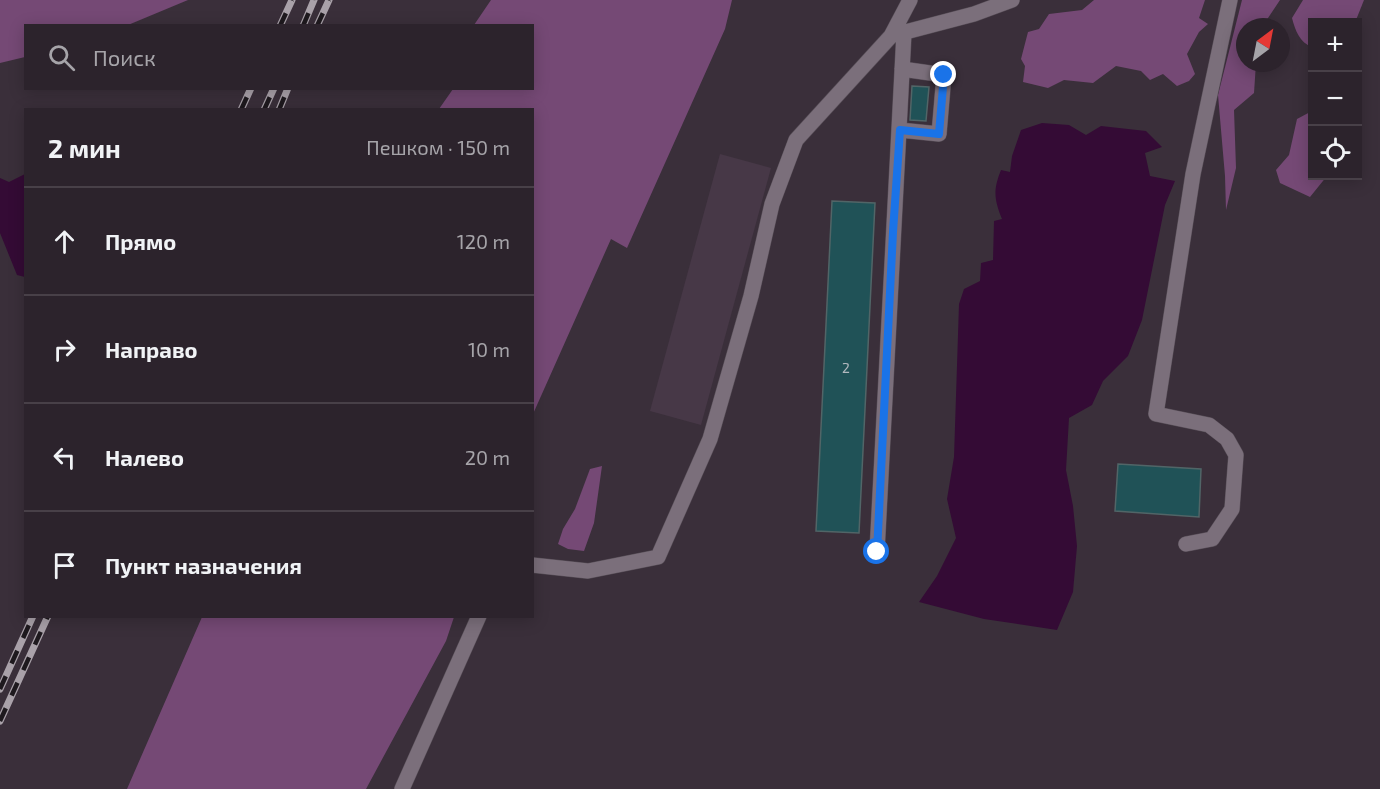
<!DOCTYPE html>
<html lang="ru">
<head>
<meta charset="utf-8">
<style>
  :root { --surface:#2c232c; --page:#382f38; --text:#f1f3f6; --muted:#a6a4a9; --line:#484048 }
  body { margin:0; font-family:"Exo 2",sans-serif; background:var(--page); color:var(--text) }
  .controls { position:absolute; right:18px; top:18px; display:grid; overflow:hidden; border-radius:0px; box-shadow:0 3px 15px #0003 }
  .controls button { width:54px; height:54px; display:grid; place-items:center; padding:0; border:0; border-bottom:2px solid var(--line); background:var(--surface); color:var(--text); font:30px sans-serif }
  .compass { position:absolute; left:1236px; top:18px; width:54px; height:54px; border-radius:50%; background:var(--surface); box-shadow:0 3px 15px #0003; rotate:32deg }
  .stop { position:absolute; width:18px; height:18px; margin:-14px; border:4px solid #1a73e8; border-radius:50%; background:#fff }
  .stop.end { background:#1a73e8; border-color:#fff; box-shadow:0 2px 6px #0008 }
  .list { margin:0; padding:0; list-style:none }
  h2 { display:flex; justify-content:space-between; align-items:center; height:78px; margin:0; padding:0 24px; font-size:26px }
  h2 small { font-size:20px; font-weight:400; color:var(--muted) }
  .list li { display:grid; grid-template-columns:39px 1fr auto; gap:18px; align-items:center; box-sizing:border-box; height:108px; padding:0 24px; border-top:2px solid var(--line) }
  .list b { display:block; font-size:22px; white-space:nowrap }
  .list em { font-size:20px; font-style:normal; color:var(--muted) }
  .icon { flex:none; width:33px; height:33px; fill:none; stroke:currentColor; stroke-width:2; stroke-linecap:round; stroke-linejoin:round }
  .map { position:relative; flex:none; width:1380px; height:789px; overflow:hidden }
  .search { position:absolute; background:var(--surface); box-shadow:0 3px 15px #0003; left:24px; top:24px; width:510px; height:66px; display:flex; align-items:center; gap:15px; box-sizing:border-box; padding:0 21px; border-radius:0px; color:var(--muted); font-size:22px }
  .panel { position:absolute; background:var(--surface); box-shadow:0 3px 15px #0003; left:24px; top:108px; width:510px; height:510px; border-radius:0px }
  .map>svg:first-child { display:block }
</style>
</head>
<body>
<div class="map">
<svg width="1380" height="789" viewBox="0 0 1380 789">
  <rect width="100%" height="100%" fill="#3a2f3a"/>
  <path fill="#473847" d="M720 154 771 168 701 425 650 411Z"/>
  <path fill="#754975" d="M0 0H188L128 25 26 26 25 57 0 63Z
    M491 0H732L725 29 627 248 611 239 533 414 532 110 439 109 453 89 532 88V26L474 25Z
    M1094 0H1205L1199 18 1208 24 1199 32 1187 54 1195 74 1189 81 1177 86 1163 74 1150 80 1141 71 1116 66 1093 83 1064 80 1048 88 1023 82 1025 66 1021 59 1028 32 1039 29 1049 14 1082 10Z
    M1242 0H1280L1262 27H1245V63H1256L1254 93 1234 110 1236 168 1226 210 1225 176 1218 95Z
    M1303 0H1364L1356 20 1345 22H1312V47C1300 43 1295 30 1292 18Z
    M1312 111V176H1327L1310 197 1280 183 1276 170 1289 155 1297 119Z
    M602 466 594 523 584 551 568 549 558 544 563 529 575 509 590 469Z
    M202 617V616L454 617 446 641 366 789H127Z"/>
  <path fill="#340b35" d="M1042 123 1069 125 1086 135 1101 126 1146 131 1162 147 1145 153 1150 176 1175 181 1165 205 1142 320 1128 356 1103 381 1092 405 1069 418 1066 470 1073 506 1077 546 1073 592 1057 630 984 619 919 602 937 576 956 538 947 499 954 457 959 304 964 289 980 281 981 263 993 260 994 221 1002 219C994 199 993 190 1001 170L1010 172 1012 156 1021 130Z
    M25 174V277L17 275 0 233V178L9 182Z"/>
  <path fill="#205257" stroke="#516567" stroke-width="1.5" d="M912 86 929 87 926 121 910 120Z
    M832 201 875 203 859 533 816 531Z
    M1118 464 1201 469 1199 517 1115 511Z"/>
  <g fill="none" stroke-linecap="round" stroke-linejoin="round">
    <g stroke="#574e57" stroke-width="16">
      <path id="minor" d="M894 35 974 14 1012 0
        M900 130 939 134 944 75 902 69
        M1186 544 1212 539 1232 509 1236 455 1227 439 1209 425 1156 414 1193 174 1230 0
        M877 552 904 33
        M532 565 588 571 658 557 710 439 751 296 772 204 796 140 891 36 910 0
        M402 789 479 616"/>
    </g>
    <use href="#minor" stroke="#7b6f7b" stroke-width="15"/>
    <g stroke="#a9a1a9" stroke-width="7">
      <path id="rail" d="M280 26 292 0
        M303 26 314 0
        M317 26 329 0
        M241 110 251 88
        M264 110 274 88
        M279 110 288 88
        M0 689 33 616
        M0 721 48 616"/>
    </g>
    <use href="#rail" stroke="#1e191e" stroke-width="4.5" stroke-dasharray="14" stroke-linecap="butt"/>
  </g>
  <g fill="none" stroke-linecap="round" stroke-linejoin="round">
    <path stroke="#1a73e8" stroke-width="8" d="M877 552 893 232 900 130 939 134 944 75"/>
  </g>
  <g text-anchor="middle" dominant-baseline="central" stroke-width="5" stroke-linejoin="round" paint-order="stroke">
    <g font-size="14" fill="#b1b8be">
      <text x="846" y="367">2</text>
    </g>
  </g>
</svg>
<div class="controls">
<button>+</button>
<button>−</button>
<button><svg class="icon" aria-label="locate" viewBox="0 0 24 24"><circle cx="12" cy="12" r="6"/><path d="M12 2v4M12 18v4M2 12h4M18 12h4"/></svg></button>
</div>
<svg class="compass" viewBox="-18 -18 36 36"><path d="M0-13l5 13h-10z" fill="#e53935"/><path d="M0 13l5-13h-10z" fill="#a6a4a9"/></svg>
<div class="stop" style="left:877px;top:552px"></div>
<div class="stop end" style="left:944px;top:75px"></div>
<div class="search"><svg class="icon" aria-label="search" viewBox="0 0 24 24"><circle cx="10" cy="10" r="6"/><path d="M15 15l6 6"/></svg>Поиск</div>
<section class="panel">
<h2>2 мин<small>Пешком · 150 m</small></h2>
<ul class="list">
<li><svg class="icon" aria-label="ahead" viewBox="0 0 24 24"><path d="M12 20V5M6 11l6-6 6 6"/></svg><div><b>Прямо</b></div><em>120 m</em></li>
<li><svg class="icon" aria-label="right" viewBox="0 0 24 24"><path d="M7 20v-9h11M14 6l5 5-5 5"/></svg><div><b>Направо</b></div><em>10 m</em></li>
<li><svg class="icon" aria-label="left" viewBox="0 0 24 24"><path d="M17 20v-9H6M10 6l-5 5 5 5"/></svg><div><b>Налево</b></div><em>20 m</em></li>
<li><svg class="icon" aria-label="arrive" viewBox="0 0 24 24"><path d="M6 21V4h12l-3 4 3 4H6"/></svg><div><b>Пункт назначения</b></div></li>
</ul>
</section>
</div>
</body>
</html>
